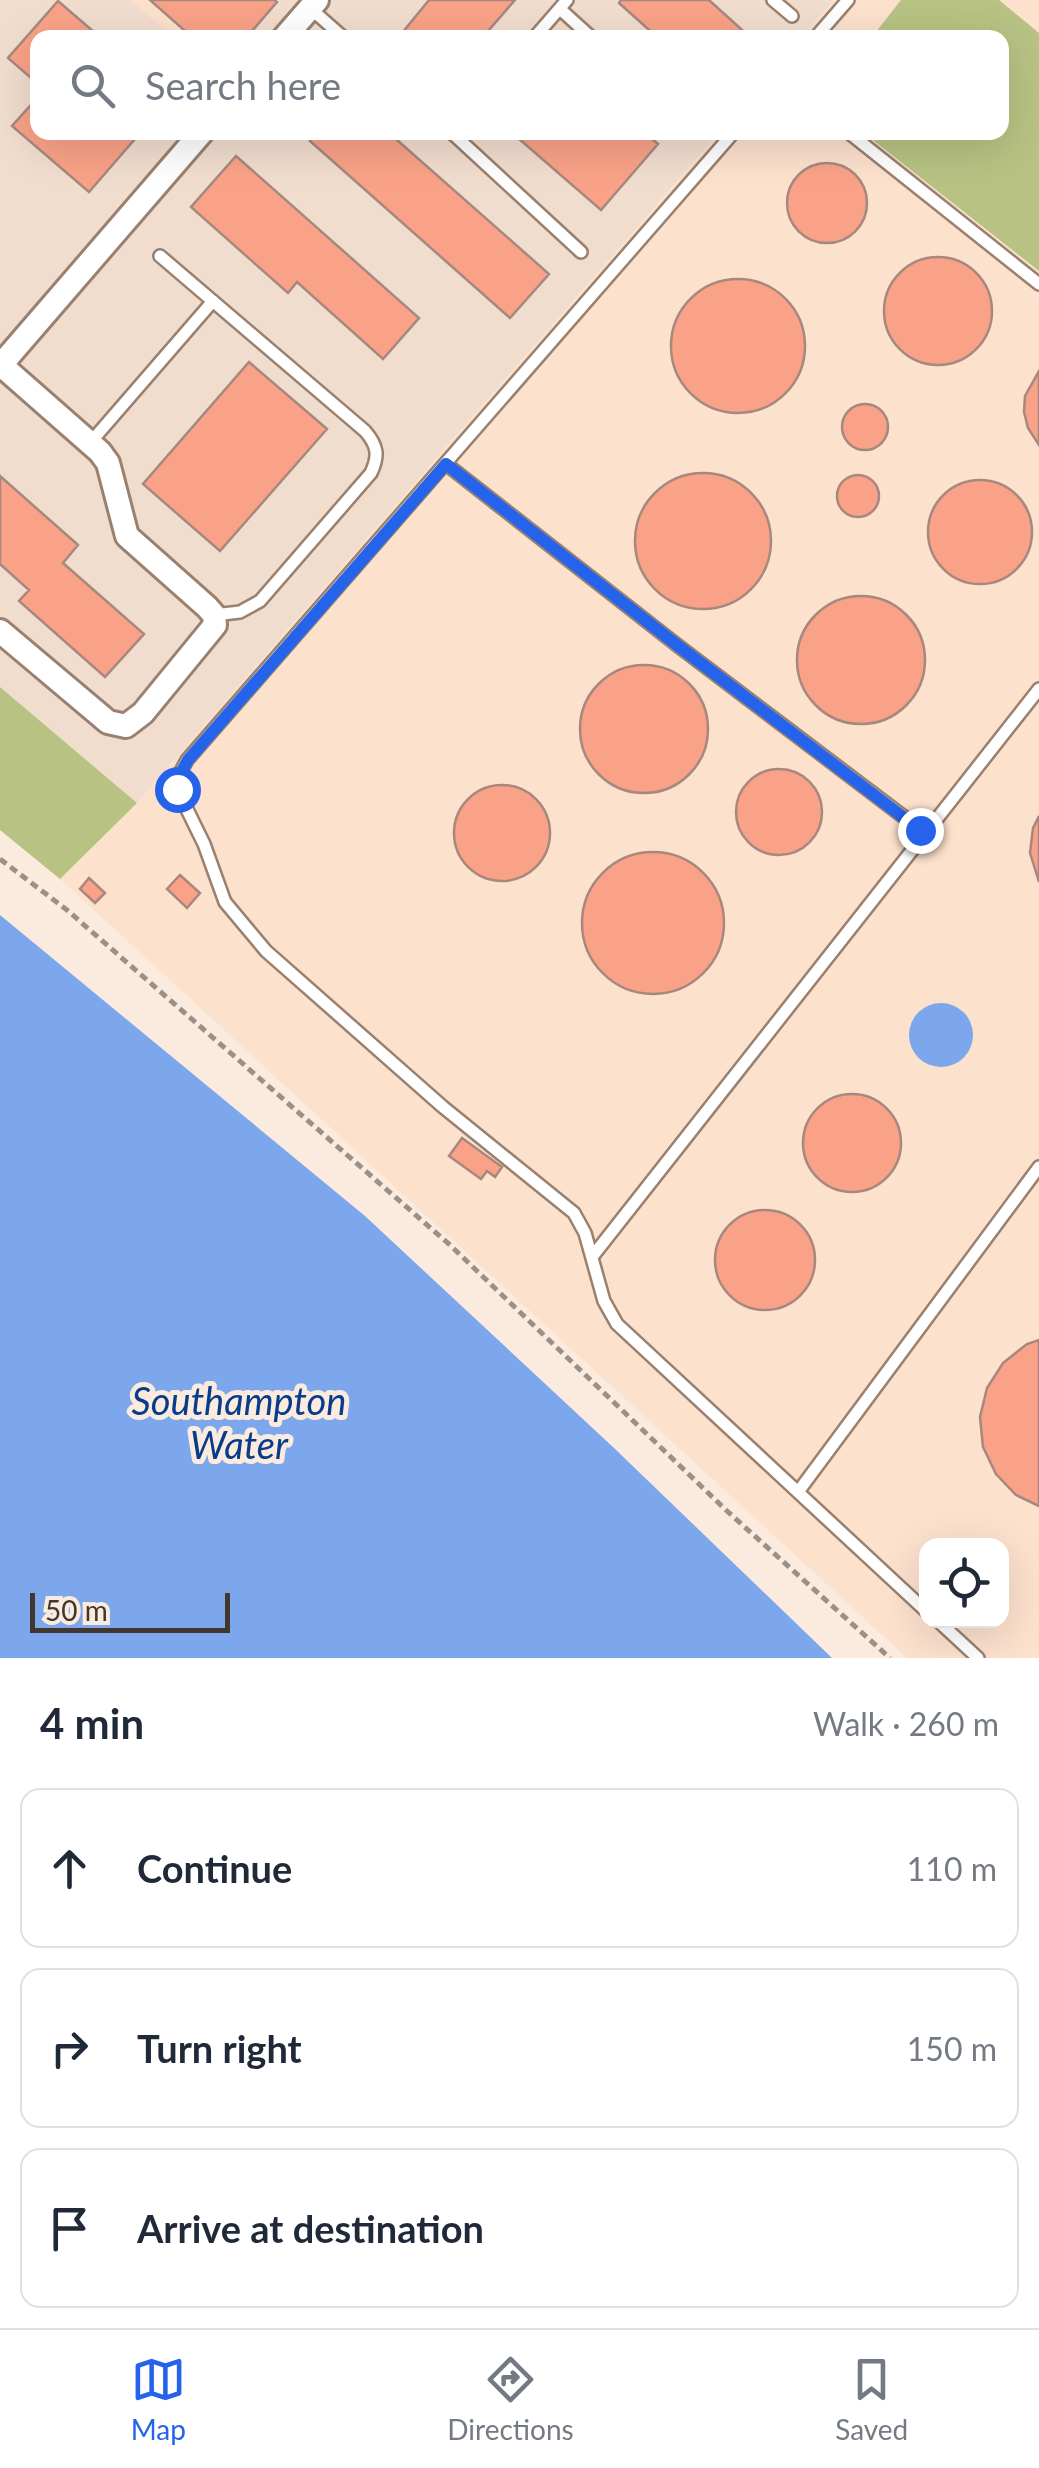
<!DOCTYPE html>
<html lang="en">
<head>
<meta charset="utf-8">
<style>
  :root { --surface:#fff; --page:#f6f6f7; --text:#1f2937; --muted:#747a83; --line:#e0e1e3; --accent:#2563eb }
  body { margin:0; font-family:Lato,sans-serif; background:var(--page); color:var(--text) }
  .controls { position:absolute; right:30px; bottom:30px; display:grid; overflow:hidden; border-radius:20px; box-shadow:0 10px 40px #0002 }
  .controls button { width:90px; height:90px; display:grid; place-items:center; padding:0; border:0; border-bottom:2px solid var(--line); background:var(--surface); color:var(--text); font:50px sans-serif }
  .scale { position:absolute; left:30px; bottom:25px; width:200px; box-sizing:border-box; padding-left:10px; border:5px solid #42372f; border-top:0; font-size:28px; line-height:35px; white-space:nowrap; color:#42372f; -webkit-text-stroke:8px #fbebdf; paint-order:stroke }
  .stop { position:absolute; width:30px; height:30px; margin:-22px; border:8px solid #2563eb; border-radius:50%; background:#fff }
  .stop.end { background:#2563eb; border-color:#fff; box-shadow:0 2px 10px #0008 }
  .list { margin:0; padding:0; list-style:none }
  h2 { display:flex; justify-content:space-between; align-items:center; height:130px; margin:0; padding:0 40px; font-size:42px }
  h2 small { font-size:32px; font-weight:400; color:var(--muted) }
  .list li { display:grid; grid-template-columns:65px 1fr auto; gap:30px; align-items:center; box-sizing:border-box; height:160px; margin:0 20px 20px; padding:0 20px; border:2px solid var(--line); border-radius:20px }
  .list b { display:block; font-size:38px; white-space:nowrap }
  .list em { font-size:32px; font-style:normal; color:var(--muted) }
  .icon { flex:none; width:55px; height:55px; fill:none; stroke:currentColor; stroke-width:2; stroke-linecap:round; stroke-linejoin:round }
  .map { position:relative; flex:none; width:1039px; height:1658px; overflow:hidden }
  .search { position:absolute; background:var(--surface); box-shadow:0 10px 40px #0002; left:30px; right:30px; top:30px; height:110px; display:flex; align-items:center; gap:25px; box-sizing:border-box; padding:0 35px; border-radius:20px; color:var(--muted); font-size:38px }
  .sheet { height:670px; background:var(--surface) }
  nav { display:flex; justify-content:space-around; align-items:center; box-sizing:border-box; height:140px; border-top:2px solid var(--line); background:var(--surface); font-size:28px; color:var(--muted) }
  nav a { display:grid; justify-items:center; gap:5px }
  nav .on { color:var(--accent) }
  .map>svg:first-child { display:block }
</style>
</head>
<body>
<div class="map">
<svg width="1039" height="1658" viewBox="0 0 1039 1658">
  <rect width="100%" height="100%" fill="#fbebdf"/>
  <path fill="#f1ddce" d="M0 0H834L801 38H38V132L719 133 137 803 0 687Z"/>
  <path fill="#fce1cd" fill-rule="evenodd" d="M131 0H280L247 38 172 37Z
    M834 0H1039V1658H907L60 879 137 803 719 133 1002 132V38L801 37ZM926 1546H1002V1620H926Z"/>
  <path fill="#b7c283" d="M901 0H999L1039 33V271L864 133 1002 132V38L872 37Z
    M0 687 137 803 60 879 0 830Z"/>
  <path fill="#7da7ec" d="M0 915 365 1216 614 1448 832 1658H0Z
    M909 1035a32 32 0 1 1 64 0a32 32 0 1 1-64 0Z"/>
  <path fill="#f9a287" stroke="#a7887f" stroke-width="2.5" d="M150 0H274L277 2 246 38H193Z
    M429 0H515L482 38H398Z
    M621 0H709L751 38H658L619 3Z
    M58 1 101 38H38V84L8 58Z
    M38 97V132H141L89 192 12 126Z
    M317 132H388L549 274 510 318 310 141Z
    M511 132H644L658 144 601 210Z
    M236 156 419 318 383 359 297 282 288 293 191 207Z
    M787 203a40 40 0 1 1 80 0a40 40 0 1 1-80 0Z
    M884 311a54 54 0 1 1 108 0a54 54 0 1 1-108 0Z
    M671 346a67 67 0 1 1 134 0a67 67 0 1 1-134 0Z
    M249 362 327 429 220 551 143 484Z
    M1039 371V445L1028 428 1024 412 1025 396Z
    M842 427a23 23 0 1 1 46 0a23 23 0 1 1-46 0Z
    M635 541a68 68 0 1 1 136 0a68 68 0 1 1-136 0Z
    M837 496a21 21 0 1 1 42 0a21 21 0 1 1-42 0Z
    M0 476 78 545 63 563 144 634 105 677 19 601 29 590 0 564Z
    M928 532a52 52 0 1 1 104 0a52 52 0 1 1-104 0Z
    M797 660a64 64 0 1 1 128 0a64 64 0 1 1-128 0Z
    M580 729a64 64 0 1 1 128 0a64 64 0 1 1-128 0Z
    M736 812a43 43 0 1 1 86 0a43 43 0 1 1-86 0Z
    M454 833a48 48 0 1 1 96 0a48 48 0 1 1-96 0Z
    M1039 816V882L1030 853 1033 828Z
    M582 923a71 71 0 1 1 142 0a71 71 0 1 1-142 0Z
    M180 875 200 893 187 908 167 889Z
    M89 878 105 893 95 903 80 889Z
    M803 1143a49 49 0 1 1 98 0a49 49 0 1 1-98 0Z
    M462 1138 502 1167 495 1177 487 1171 481 1179 449 1156Z
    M715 1260a50 50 0 1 1 100 0a50 50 0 1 1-100 0Z
    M1039 1340V1506L1016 1495 996 1474 983 1447 980 1417 987 1388 1003 1363 1027 1344Z"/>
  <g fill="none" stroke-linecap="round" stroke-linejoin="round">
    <g stroke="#9a816f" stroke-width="16">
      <path id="service" d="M773 0 792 16
        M310 8 344 38
        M560 9 592 38
        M534 38 567 0
        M815 38 848 0
        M451 132 581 252
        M734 132 187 760 177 779V789L204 844 225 902 266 951 443 1107 574 1213 585 1233 604 1301 617 1324 926 1611
        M848 132 1039 284
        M160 256 365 431C378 446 379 456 371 473L260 601 240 612 214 615
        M90 443 213 301
        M446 464 677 645 925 833
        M592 1257 1039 689
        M798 1492 1039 1167
        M937 1620 978 1658"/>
    </g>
    <g stroke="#9a816f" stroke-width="28">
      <path id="minor" d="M284 38 317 0
        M0 366 202 132
        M0 631 108 722 126 726 143 713 215 625 214 615 207 607 127 536 108 463 100 452 1 365"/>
    </g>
    <path stroke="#9d8f85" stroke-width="5" stroke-dasharray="8 5" stroke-linecap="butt" d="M0 859 67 910 450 1245 727 1511 890 1658"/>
    <use href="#service" stroke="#fff" stroke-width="11"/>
    <use href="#minor" stroke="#fff" stroke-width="22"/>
  </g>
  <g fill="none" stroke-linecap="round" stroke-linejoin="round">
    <path stroke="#2563eb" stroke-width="12" d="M177 789V780L188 760 446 464 677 645 920 830"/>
  </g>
  <g text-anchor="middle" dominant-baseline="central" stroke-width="10" stroke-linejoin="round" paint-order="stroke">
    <g font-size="38" font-style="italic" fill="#083c8b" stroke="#fbebdf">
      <text x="239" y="1400">Southampton<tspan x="239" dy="44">Water</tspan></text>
    </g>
  </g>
</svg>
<div class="controls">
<button><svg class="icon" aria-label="locate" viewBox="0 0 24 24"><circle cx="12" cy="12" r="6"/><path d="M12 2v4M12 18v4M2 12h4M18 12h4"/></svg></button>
</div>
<div class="scale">50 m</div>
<div class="stop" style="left:177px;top:789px"></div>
<div class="stop end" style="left:920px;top:830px"></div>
<div class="search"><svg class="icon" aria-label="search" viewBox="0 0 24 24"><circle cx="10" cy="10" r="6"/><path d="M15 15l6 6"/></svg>Search here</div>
</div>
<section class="sheet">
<h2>4 min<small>Walk · 260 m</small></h2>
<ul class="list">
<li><svg class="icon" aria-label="ahead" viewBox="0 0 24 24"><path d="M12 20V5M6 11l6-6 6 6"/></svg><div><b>Continue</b></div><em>110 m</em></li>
<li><svg class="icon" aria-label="right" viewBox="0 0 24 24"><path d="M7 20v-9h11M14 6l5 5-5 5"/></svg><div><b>Turn right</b></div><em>150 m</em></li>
<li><svg class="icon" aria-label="arrive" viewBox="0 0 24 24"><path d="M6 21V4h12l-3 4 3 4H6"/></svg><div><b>Arrive at destination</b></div></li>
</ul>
</section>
<nav>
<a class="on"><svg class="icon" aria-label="map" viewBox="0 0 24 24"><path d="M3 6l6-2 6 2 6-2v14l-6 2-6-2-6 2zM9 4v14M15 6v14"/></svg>Map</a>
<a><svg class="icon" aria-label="directions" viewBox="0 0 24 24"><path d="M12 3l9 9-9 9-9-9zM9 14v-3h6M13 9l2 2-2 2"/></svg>Directions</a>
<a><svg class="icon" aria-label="saved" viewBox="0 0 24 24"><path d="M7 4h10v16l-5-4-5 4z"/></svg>Saved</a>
</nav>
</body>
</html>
